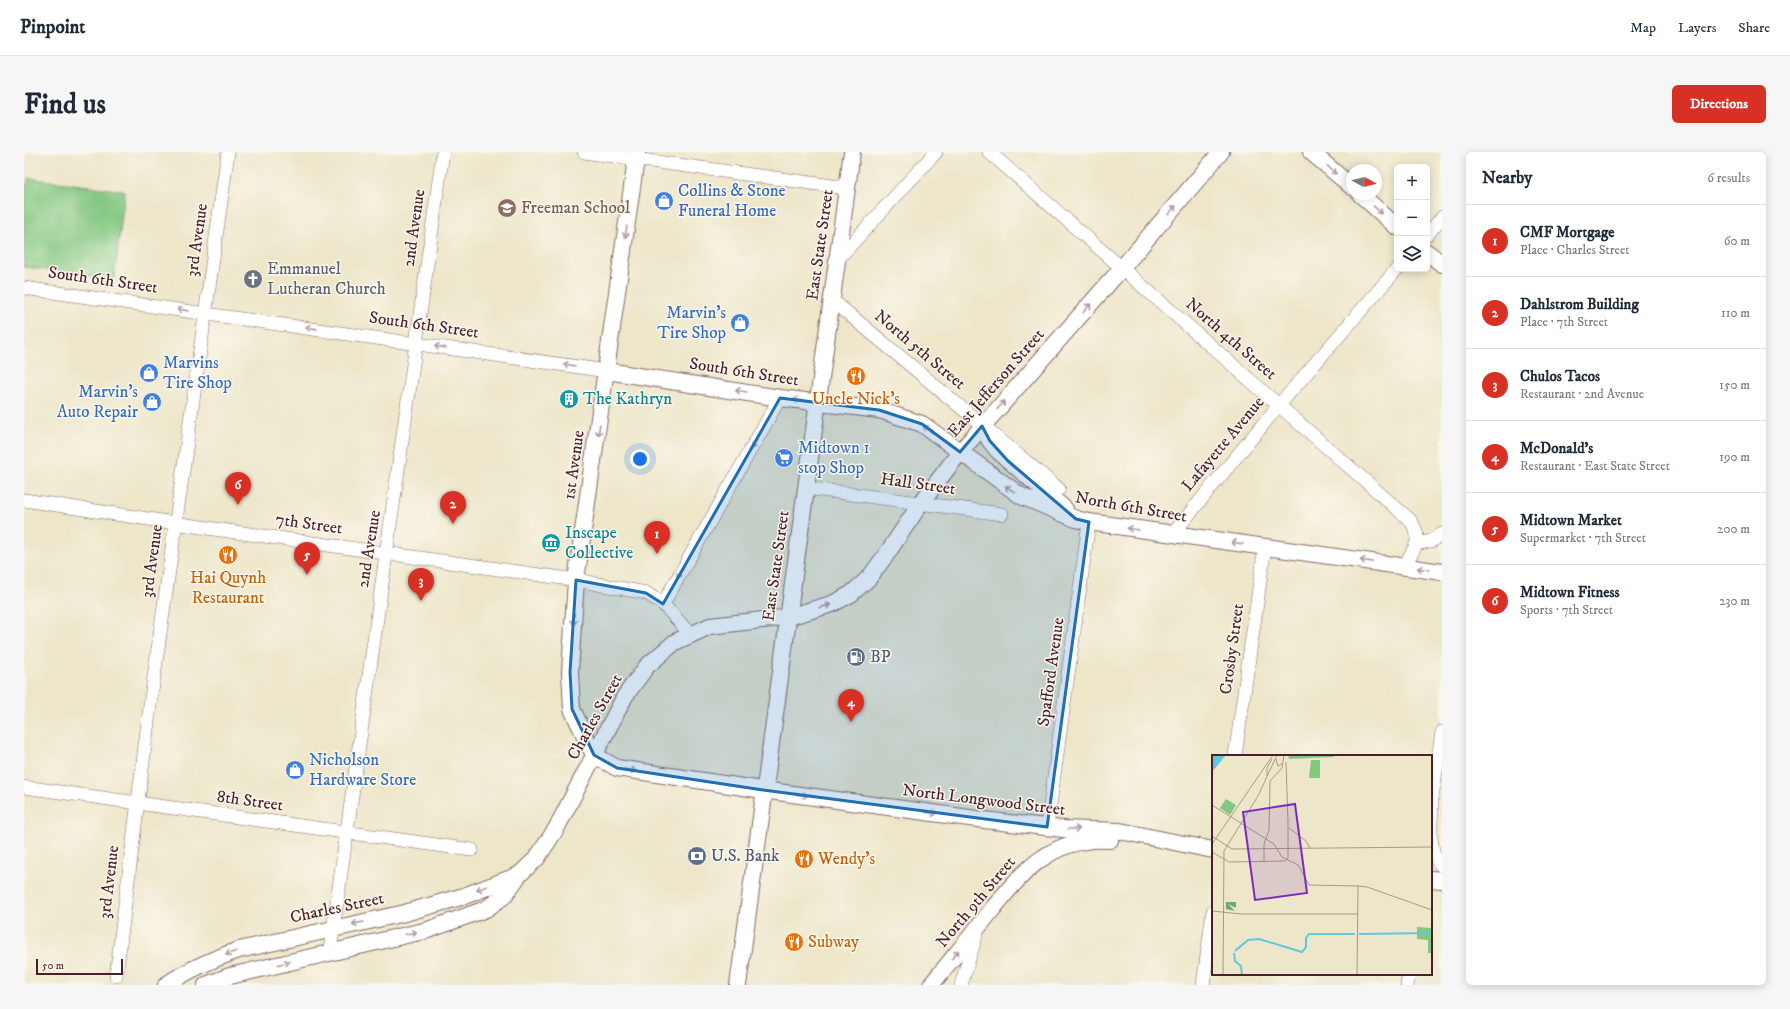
<!DOCTYPE html>
<html lang="en">
<head>
<meta charset="utf-8">
<style>
  :root { --surface:#fff; --page:#f6f6f7; --text:#1f2937; --muted:#747a83; --line:#e0e1e3; --accent:#d93025 }
  body { margin:0; font-family:"IM FELL DW Pica",serif; background:var(--page); color:var(--text) }
  .controls { position:absolute; right:12px; top:12px; display:grid; overflow:hidden; border-radius:6px; box-shadow:0 2px 10px #0003 }
  .controls button { width:36px; height:36px; display:grid; place-items:center; padding:0; border:0; border-bottom:1px solid var(--line); background:var(--surface); color:var(--text); font:20px sans-serif }
  .compass { position:absolute; left:1322px; top:12px; width:36px; height:36px; border-radius:50%; background:var(--surface); box-shadow:0 2px 10px #0003; rotate:98deg }
  .scale { position:absolute; left:12px; bottom:10px; width:87px; box-sizing:border-box; padding-left:4px; border:2px solid #4a1f2b; border-top:0; font-size:11px; line-height:14px; white-space:nowrap; color:#4a1f2b; -webkit-text-stroke:3px #fbf7ec; paint-order:stroke }
  .you { position:absolute; left:616px; top:307px; width:14px; height:14px; margin:-10px; border:3px solid #fff; border-radius:50%; background:#1a73e8; box-shadow:0 0 0 6px #1a73e833 }
  .badge { display:grid; place-items:center; width:26px; height:26px; border-radius:50%; background:var(--accent); color:#fff; font-size:13px; font-weight:700 }
  .pin { position:absolute; translate:-50% -33px; filter:drop-shadow(0 1px 2px #0008) }
  .pin::after { content:''; position:absolute; top:21px; width:14px; height:12px; background:inherit; clip-path:polygon(0 0,100% 0,50% 100%) }
  .list { margin:0; padding:0; list-style:none }
  h2 { display:flex; justify-content:space-between; align-items:center; height:52px; margin:0; padding:0 16px; font-size:17px }
  h2 small { font-size:13px; font-weight:400; color:var(--muted) }
  .list li { display:grid; grid-template-columns:26px 1fr auto; gap:12px; align-items:center; box-sizing:border-box; height:72px; padding:0 16px; border-top:1px solid var(--line) }
  .list b { display:block; font-size:15px; white-space:nowrap }
  .list p { margin:0; font-size:13px; white-space:nowrap; color:var(--muted) }
  .list em { font-size:13px; font-style:normal; color:var(--muted) }
  .icon { flex:none; width:22px; height:22px; fill:none; stroke:currentColor; stroke-width:2; stroke-linecap:round; stroke-linejoin:round }
  .map { position:relative; flex:none; width:1418px; height:833px; overflow:hidden; border-radius:6px }
  header { display:flex; align-items:center; gap:24px; box-sizing:border-box; height:56px; padding:0 20px; background:var(--surface); border-bottom:1px solid var(--line) }
  header strong { font-size:19px }
  nav { display:flex; gap:22px; margin-inline-start:auto; font-size:14px }
  .intro { display:flex; align-items:center; justify-content:space-between; box-sizing:border-box; height:96px; padding:0 24px }
  h1 { margin:0; font-size:28px }
  .button { padding:10px 18px; border-radius:6px; background:var(--accent); color:#fff; font-size:14px; font-weight:700 }
  main { display:flex; gap:24px; padding:0 24px }
  aside { flex:1; background:var(--surface); border-radius:6px; box-shadow:0 2px 10px #0003 }
  .map>svg:first-child { display:block }
</style>
</head>
<body>
<header>
<strong>Pinpoint</strong>
<nav><a>Map</a><a>Layers</a><a>Share</a></nav>
</header>
<div class="intro"><h1>Find us</h1><a class="button">Directions</a></div>
<main>
<div class="map">
<svg width="1418" height="833" viewBox="0 0 1418 833">
  <rect width="100%" height="100%" fill="#fbf7ec"/>
  <filter id="ink" filterUnits="userSpaceOnUse"><feTurbulence type="fractalNoise" baseFrequency=".025" numOctaves="2"/><feDisplacementMap in="SourceGraphic" scale="8" xChannelSelector="R" yChannelSelector="G"/><feConvolveMatrix kernelMatrix="1 2 1 2 8 2 1 2 1" color-interpolation-filters="sRGB"/></filter>
  <filter id="wash" filterUnits="userSpaceOnUse"><feTurbulence type="fractalNoise" baseFrequency=".012" numOctaves="4" result="noise"/><feDisplacementMap in="SourceGraphic" scale="16" xChannelSelector="R" yChannelSelector="G"/><feGaussianBlur stdDeviation="0.9" result="paint"/><feColorMatrix in="noise" values="0 0 0 0 0 0 0 0 0 0 0 0 0 0 0 0 0 1.4 0 .05"/><feComposite in="paint" operator="in"/></filter>
  <g filter="url(#wash)">
    <rect width="100%" height="100%" fill="#ede6c9"/>
    <path fill="#83c781" stroke="#667356" d="M4 26 101 39 90 127 0 115V34H3Z"/>
  </g>
  <g filter="url(#ink)">
    <g fill="none" stroke-linecap="round" stroke-linejoin="round">
      <g stroke="#836562" stroke-width="14">
        <path id="minor" d="M560 0 823 36
          M965 0 1386 368C1400 388 1391 395 1380 414
          M1403 83 1418 65
          M814 107 912 0
          M0 136 583 219
          M808 148 1035 337
          M782 336 978 362
          M0 348 190 377 552 428 622 441 639 452 667 483
          M1148 383 1255 253 1373 117
          M1392 392 1407 389 1418 382
          M639 452 756 246
          M1211 604 1241 395
          M0 635 448 698
          M1408 649C1408 669 1402 700 1418 714
          M1407 653 1418 580
          M1023 675 1065 370
          M306 799 419 0
          M92 824 127 546 204 0
          M937 833 954 777
          M1179 833 1189 759
          M1383 833 1385 822"/>
      </g>
      <g stroke="#836562" stroke-width="18">
        <path id="major" d="M613 0 552 428 546 520 548 557 570 603 593 616 739 638 960 668 1039 677 1096 679 1189 698
          M1287 0 1328 35
          M1336 42 1373 75
          M1403 100 1418 112
          M583 219 756 246 855 258 898 272 997 344 1052 367 1065 370 1418 420
          M958 274 966 289 974 299 1041 357
          M1407 727 1418 728
          M142 833C165 817 189 807 215 798L381 761 440 744 495 723
          M182 833 206 824 404 778 462 757 480 744 495 723 513 706 532 677 601 544 623 514 651 490 686 474 764 465 808 452 827 442 845 426 862 403 897 351 936 300 1098 116 1197 0
          M714 833 828 0
          M907 833C923 813 939 794 955 774 991 730 1021 683 1086 688"/>
      </g>
      <use href="#minor" stroke="#fff" stroke-width="13"/>
      <use href="#major" stroke="#fff" stroke-width="16"/>
    </g>
    <defs><path id="oneway-shaft" d="M-6 0H5M1.5-3L5.5 0L1.5 3" fill="none" stroke-width="1.6" stroke-linecap="round" stroke-linejoin="round"/></defs>
    <g stroke="#ae9aa0">
      <use href="#oneway-shaft" transform="translate(1308 18) rotate(41)"/>
      <use href="#oneway-shaft" transform="translate(1148 58) rotate(-49)"/>
      <use href="#oneway-shaft" transform="translate(1354 58) rotate(41)"/>
      <use href="#oneway-shaft" transform="translate(602 80) rotate(98)"/>
      <use href="#oneway-shaft" transform="translate(1063 156) rotate(-49)"/>
      <use href="#oneway-shaft" transform="translate(159 158) rotate(-172)"/>
      <use href="#oneway-shaft" transform="translate(287 176) rotate(-172)"/>
      <use href="#oneway-shaft" transform="translate(416 195) rotate(-172)"/>
      <use href="#oneway-shaft" transform="translate(545 213) rotate(-172)"/>
      <use href="#oneway-shaft" transform="translate(717 239) rotate(-171)"/>
      <use href="#oneway-shaft" transform="translate(775 248) rotate(-173)"/>
      <use href="#oneway-shaft" transform="translate(977 253) rotate(-48)"/>
      <use href="#oneway-shaft" transform="translate(904 277) rotate(-143)"/>
      <use href="#oneway-shaft" transform="translate(575 278) rotate(98)"/>
      <use href="#oneway-shaft" transform="translate(730 292) rotate(119)"/>
      <use href="#oneway-shaft" transform="translate(986 337) rotate(-146)"/>
      <use href="#oneway-shaft" transform="translate(1109 377) rotate(-171)"/>
      <use href="#oneway-shaft" transform="translate(1213 391) rotate(-172)"/>
      <use href="#oneway-shaft" transform="translate(1342 409) rotate(-172)"/>
      <use href="#oneway-shaft" transform="translate(1399 417) rotate(-172)"/>
      <use href="#oneway-shaft" transform="translate(656 421) rotate(120)"/>
      <use href="#oneway-shaft" transform="translate(801 454) rotate(-16)"/>
      <use href="#oneway-shaft" transform="translate(550 467) rotate(94)"/>
      <use href="#oneway-shaft" transform="translate(606 618) rotate(9)"/>
      <use href="#oneway-shaft" transform="translate(778 643) rotate(8)"/>
      <use href="#oneway-shaft" transform="translate(907 661) rotate(8)"/>
      <use href="#oneway-shaft" transform="translate(1050 677)"/>
      <use href="#oneway-shaft" transform="translate(458 736) rotate(157)"/>
      <use href="#oneway-shaft" transform="translate(334 771) rotate(170)"/>
      <use href="#oneway-shaft" transform="translate(387 781) rotate(-12)"/>
      <use href="#oneway-shaft" transform="translate(207 801) rotate(162)"/>
      <use href="#oneway-shaft" transform="translate(931 803) rotate(-50)"/>
      <use href="#oneway-shaft" transform="translate(260 811) rotate(-14)"/>
    </g>
  </g>
  <path fill="#1f6fb2" fill-opacity="0.2" stroke="#1f6fb2" stroke-width="3" stroke-linejoin="round" d="M756 246 855 258 898 272 936 300 958 274 966 289 984 309 1052 367 1065 370 1023 675 739 638 593 616 570 603 548 557 546 520 552 428 622 441 639 452Z"/>
  <defs>
    <g id="shop-disc" transform="scale(1)"><circle r="9.5" fill="#3f7fe0" stroke="#fbf7ec"/><path d="M-5-2.5h2.3a2.7 3.5 0 0 1 5.4 0H5L5.5 6h-11ZM-1.5-2.5h3a1.5 2.3 0 0 0-3 0Z" fill="#fff"/></g>
    <g id="school-disc" transform="scale(1)"><circle r="9.5" fill="#8d6e63" stroke="#fbf7ec"/><path d="M0-5L7-2L0 1L-7-2ZM-4 1L0 2.5L4 1V4Q0 6-4 4Z" fill="#fff"/></g>
    <g id="church-disc" transform="scale(1)"><circle r="9.5" fill="#6b7280" stroke="#fbf7ec"/><path d="M-1.2-6h2.4v3.5h3.3v2.4h-3.3V6h-2.4V-.1h-3.3v-2.4h3.3Z" fill="#fff"/></g>
    <g id="restaurant-disc" transform="scale(1)"><circle r="9.5" fill="#e8710a" stroke="#fbf7ec"/><path d="M-5-6h1v4h1v-4h1v4h1v-4h1v5L-1.5 .5V6h-2V.5L-5-1ZM5-6V6H3V1.5H1.5Q1.5-4 5-6Z" fill="#fff"/></g>
    <g id="building-disc" transform="scale(1)"><circle r="9.5" fill="#0f9aa8" stroke="#fbf7ec"/><path d="M-4-6H4V6H1V3H-1V6H-4ZM-2.5-4.3h1.7v1.8h-1.7ZM.8-4.3h1.7v1.8H.8ZM-2.5-1h1.7V.8h-1.7ZM.8-1h1.7V.8H.8Z" fill="#fff"/></g>
    <g id="supermarket-disc" transform="scale(1)"><circle r="9.5" fill="#3f7fe0" stroke="#fbf7ec"/><path d="M-6-5.5h2.5l.6 2H6L4.5 2H-2.5L-4.4-4H-6ZM-1.5 3.2a1.3 1.3 0 1 0 .1 0ZM3 3.2a1.3 1.3 0 1 0 .1 0Z" fill="#fff"/></g>
    <g id="museum-disc" transform="scale(1)"><circle r="9.5" fill="#0f9aa8" stroke="#fbf7ec"/><path d="M0-6L6-3V-2H-6V-3ZM-5-1h2V3h-2ZM-1-1h2V3h-2ZM3-1h2V3H3ZM-6 4H6V6H-6Z" fill="#fff"/></g>
    <g id="fuel-disc" transform="scale(1)"><circle r="9.5" fill="#5c6f8a" stroke="#fbf7ec"/><path d="M-5.5-6h7V0h2V4h1.3V-2.5L3-4.5l.8-.8L6-3V5H2.5V1h-1V6h-7ZM-4.2-4.7v3.2H.2V-4.7Z" fill="#fff"/></g>
    <g id="bank-disc" transform="scale(1)"><circle r="9.5" fill="#5c6f8a" stroke="#fbf7ec"/><path d="M-6-4H6V4H-6ZM0-2.3a2.3 2.3 0 1 0 0 4.6a2.3 2.3 0 1 0 0-4.6Z" fill="#fff"/></g>
  </defs>
  <g fill-rule="evenodd">
    <use href="#shop-disc" x="640" y="49"/>
    <use href="#school-disc" x="483" y="56"/>
    <use href="#church-disc" x="229" y="127"/>
    <use href="#shop-disc" x="716" y="171"/>
    <use href="#shop-disc" x="125" y="221"/>
    <use href="#restaurant-disc" x="832" y="224"/>
    <use href="#building-disc" x="545" y="247"/>
    <use href="#shop-disc" x="128" y="250"/>
    <use href="#supermarket-disc" x="760" y="306"/>
    <use href="#museum-disc" x="527" y="391"/>
    <use href="#restaurant-disc" x="204" y="403"/>
    <use href="#fuel-disc" x="832" y="505"/>
    <use href="#shop-disc" x="271" y="618"/>
    <use href="#bank-disc" x="673" y="704"/>
    <use href="#restaurant-disc" x="780" y="707"/>
    <use href="#restaurant-disc" x="770" y="790"/>
  </g>
  <g text-anchor="middle" dominant-baseline="central" stroke-width="3" stroke-linejoin="round" paint-order="stroke">
    <g font-size="17" fill="#366cbe" stroke="#fbf7ec" text-anchor="start">
      <text x="654" y="39">Collins &amp; Stone<tspan x="654" dy="20">Funeral Home</tspan></text>
      <text x="702" y="161" text-anchor="end">Marvin's<tspan x="702" dy="20">Tire Shop</tspan></text>
      <text x="139" y="211">Marvins<tspan x="139" dy="20">Tire Shop</tspan></text>
      <text x="114" y="240" text-anchor="end">Marvin's<tspan x="114" dy="20">Auto Repair</tspan></text>
      <text x="774" y="296">Midtown 1<tspan x="774" dy="20">stop Shop</tspan></text>
      <text x="285" y="608">Nicholson<tspan x="285" dy="20">Hardware Store</tspan></text>
    </g>
    <g font-size="17" fill="#785e54" stroke="#fbf7ec" text-anchor="start">
      <text x="497" y="56">Freeman School</text>
    </g>
    <g font-size="17" fill="#4a1f2b" stroke="#fbf7ec">
      <text transform="translate(390 76) rotate(-82)">2nd Avenue</text>
      <text transform="translate(173 88) rotate(-82)">3rd Avenue</text>
      <text transform="translate(796 93) rotate(-82)">East State Street</text>
      <text transform="translate(79 128) rotate(8)">South 6th Street</text>
      <text transform="translate(400 173) rotate(8)">South 6th Street</text>
      <text transform="translate(1207 187) rotate(41)">North 4th Street</text>
      <text transform="translate(896 198) rotate(40)">North 5th Street</text>
      <text transform="translate(720 220) rotate(9)">South 6th Street</text>
      <text transform="translate(972 231) rotate(-49)">East Jefferson Street</text>
      <text transform="translate(1199 292) rotate(-50)">Lafayette Avenue</text>
      <text transform="translate(550 313) rotate(-82)">1st Avenue</text>
      <text transform="translate(894 332) rotate(8)">Hall Street</text>
      <text transform="translate(1107 355) rotate(10)">North 6th Street</text>
      <text transform="translate(285 372) rotate(8)">7th Street</text>
      <text transform="translate(345 397) rotate(-81)">2nd Avenue</text>
      <text transform="translate(128 409) rotate(-82)">3rd Avenue</text>
      <text transform="translate(752 414) rotate(-82)">East State Street</text>
      <text transform="translate(1208 497) rotate(-82)">Crosby Street</text>
      <text transform="translate(1027 520) rotate(-82)">Spafford Avenue</text>
      <text transform="translate(571 565) rotate(-61)">Charles Street</text>
      <text transform="translate(960 648) rotate(7)">North Longwood Street</text>
      <text transform="translate(226 649) rotate(8)">8th Street</text>
      <text transform="translate(85 730) rotate(-83)">3rd Avenue</text>
      <text transform="translate(952 750) rotate(-50)">North 9th Street</text>
      <text transform="translate(313 756) rotate(-12)">Charles Street</text>
    </g>
    <g font-size="17" fill="#5b616d" stroke="#fbf7ec" text-anchor="start">
      <text x="243" y="117">Emmanuel<tspan x="243" dy="20">Lutheran Church</tspan></text>
    </g>
    <g font-size="17" fill="#0d838f" stroke="#fbf7ec" text-anchor="start">
      <text x="559" y="247">The Kathryn</text>
      <text x="541" y="381">Inscape<tspan x="541" dy="20">Collective</tspan></text>
    </g>
    <g font-size="17" fill="#c56008" stroke="#fbf7ec">
      <text x="832" y="247">Uncle Nick's</text>
      <text x="204" y="426">Hai Quynh<tspan x="204" dy="20">Restaurant</tspan></text>
      <text x="794" y="707" text-anchor="start">Wendy's</text>
      <text x="784" y="790" text-anchor="start">Subway</text>
    </g>
    <g font-size="17" fill="#4e5e75" stroke="#fbf7ec" text-anchor="start">
      <text x="846" y="505">BP</text>
      <text x="687" y="704">U.S. Bank</text>
    </g>
  </g>
  <g transform="translate(1188 603)">
    <rect width="220" height="220" fill="#ede6c9"/>
    <path d="M76 0H122V2L77 4ZM99 5H108V23H97ZM14 44 24 50 18 60 8 53ZM205 172 220 173V198H216V185L205 184Z" fill="#83c781"/>
    <path d="M14 147H24V153L16 149 23 156 14 154Z" fill="#6aac6f"/>
    <path d="M0 0H14L0 17Z" fill="#61c6df"/>
    <path fill="none" stroke="#61c6df" stroke-width="2" d="M147 179 220 178M23 196 36 185 47 184 90 197 94 192V183L97 179H143M22 198 23 206 29 211 30 220"/>
    <path fill="none" stroke="#ac968a" stroke-width="1" d="M64 4 66 11 71 8M74 7 76 67M55 21V13L60 4M0 50 62 89 70 102 86 110 97 130 146 131M77 73 94 86 98 93M0 81 20 94 220 92M0 89 61 0M0 97 17 107 73 106 76 103V66M52 107V89L57 75 58 26 70 13 72 0M146 131 155 132 220 155M0 156 29 159H146M11 220 12 96 46 41 65 0M145 220 146 131"/>
    <path fill="#7b2cbf" fill-opacity="0.15" stroke="#7b2cbf" stroke-width="2" d="M83 49 95 138 43 145 31 57Z"/>
    <rect width="220" height="220" fill="none" stroke="#4a1f2b" stroke-width="2"/>
  </g>
</svg>
<div class="controls">
<button>+</button>
<button>−</button>
<button><svg class="icon" aria-label="layers" viewBox="0 0 24 24"><path d="M12 4l9 5-9 5-9-5zM3 14l9 5 9-5"/></svg></button>
</div>
<svg class="compass" viewBox="-18 -18 36 36"><path d="M0-13l5 13h-10z" fill="#e53935"/><path d="M0 13l5-13h-10z" fill="#747a83"/></svg>
<div class="scale">50 m</div>
<div class="you"></div>
<div class="pin badge" style="left:633px;top:402px">1</div>
<div class="pin badge" style="left:429px;top:372px">2</div>
<div class="pin badge" style="left:397px;top:449px">3</div>
<div class="pin badge" style="left:827px;top:570px">4</div>
<div class="pin badge" style="left:283px;top:423px">5</div>
<div class="pin badge" style="left:214px;top:353px">6</div>
</div>
<aside>
<h2>Nearby<small>6 results</small></h2>
<ul class="list">
<li><span class="badge">1</span><div><b>CMF Mortgage</b><p>Place · Charles Street</p></div><em>60 m</em></li>
<li><span class="badge">2</span><div><b>Dahlstrom Building</b><p>Place · 7th Street</p></div><em>110 m</em></li>
<li><span class="badge">3</span><div><b>Chulos Tacos</b><p>Restaurant · 2nd Avenue</p></div><em>150 m</em></li>
<li><span class="badge">4</span><div><b>McDonald's</b><p>Restaurant · East State Street</p></div><em>190 m</em></li>
<li><span class="badge">5</span><div><b>Midtown Market</b><p>Supermarket · 7th Street</p></div><em>200 m</em></li>
<li><span class="badge">6</span><div><b>Midtown Fitness</b><p>Sports · 7th Street</p></div><em>230 m</em></li>
</ul>
</aside>
</main>
</body>
</html>
